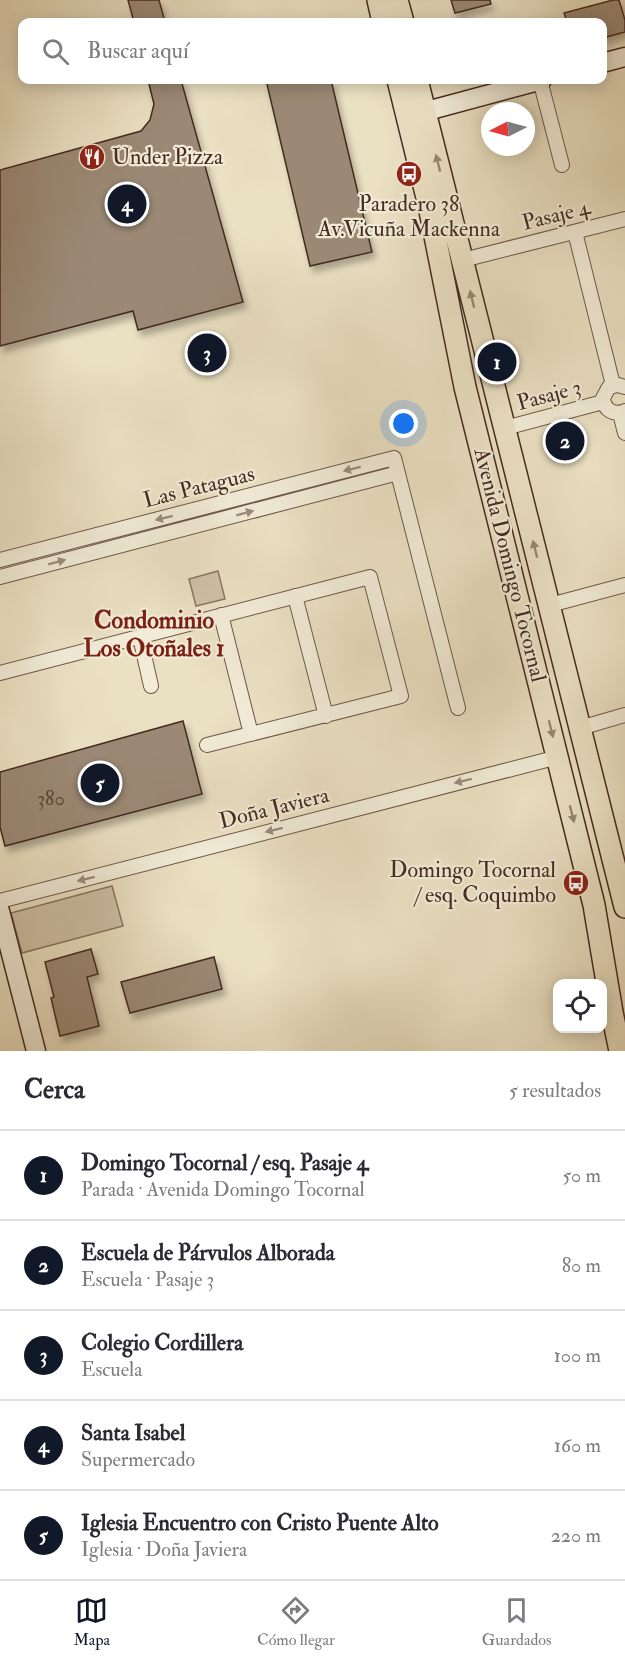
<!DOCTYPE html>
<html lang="es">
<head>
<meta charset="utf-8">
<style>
  :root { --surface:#fff; --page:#f7f7f7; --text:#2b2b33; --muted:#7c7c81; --line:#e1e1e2; --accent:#111827 }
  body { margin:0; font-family:"IM FELL Double Pica",serif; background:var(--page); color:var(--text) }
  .controls { position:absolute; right:18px; bottom:18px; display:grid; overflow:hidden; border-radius:12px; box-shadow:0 3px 15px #0003 }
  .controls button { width:54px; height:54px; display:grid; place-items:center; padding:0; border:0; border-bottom:2px solid var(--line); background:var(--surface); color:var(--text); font:30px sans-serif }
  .compass { position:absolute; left:481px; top:102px; width:54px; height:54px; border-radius:50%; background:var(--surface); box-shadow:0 3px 15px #0003; rotate:264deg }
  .you { position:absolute; left:404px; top:424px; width:21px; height:21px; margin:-15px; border:4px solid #fff; border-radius:50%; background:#1a73e8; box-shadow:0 0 0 9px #1a73e833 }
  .badge { display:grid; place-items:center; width:39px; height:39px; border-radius:50%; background:var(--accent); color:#fff; font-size:20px; font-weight:700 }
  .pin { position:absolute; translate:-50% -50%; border:3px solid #fff; box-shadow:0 2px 6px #0006 }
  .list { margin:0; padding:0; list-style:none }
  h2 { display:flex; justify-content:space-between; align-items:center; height:78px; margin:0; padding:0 24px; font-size:26px }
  h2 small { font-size:20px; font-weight:400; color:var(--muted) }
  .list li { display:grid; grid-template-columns:39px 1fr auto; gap:18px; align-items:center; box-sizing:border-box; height:90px; padding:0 24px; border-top:2px solid var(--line) }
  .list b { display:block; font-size:22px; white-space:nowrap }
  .list p { margin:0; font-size:20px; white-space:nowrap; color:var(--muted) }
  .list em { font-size:20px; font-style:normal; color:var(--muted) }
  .icon { flex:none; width:33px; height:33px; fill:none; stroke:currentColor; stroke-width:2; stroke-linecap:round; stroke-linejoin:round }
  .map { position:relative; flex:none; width:625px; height:1051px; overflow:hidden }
  .search { position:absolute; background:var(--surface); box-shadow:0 3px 15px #0003; left:18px; right:18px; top:18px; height:66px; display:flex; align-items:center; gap:15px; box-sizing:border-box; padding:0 21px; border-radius:12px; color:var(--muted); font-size:22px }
  .sheet { height:528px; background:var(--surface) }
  nav { display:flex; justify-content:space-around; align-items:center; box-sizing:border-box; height:84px; border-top:2px solid var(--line); background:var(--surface); font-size:16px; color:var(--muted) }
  nav a { display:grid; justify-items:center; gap:3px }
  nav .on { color:var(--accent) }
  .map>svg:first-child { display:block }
</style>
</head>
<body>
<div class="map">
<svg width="625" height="1051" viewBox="0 0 625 1051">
  <defs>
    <filter id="shadow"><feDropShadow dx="3.5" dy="6" stdDeviation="3" flood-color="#0004"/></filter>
  </defs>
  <rect width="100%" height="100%" fill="#eae0c2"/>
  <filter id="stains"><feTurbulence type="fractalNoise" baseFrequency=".00333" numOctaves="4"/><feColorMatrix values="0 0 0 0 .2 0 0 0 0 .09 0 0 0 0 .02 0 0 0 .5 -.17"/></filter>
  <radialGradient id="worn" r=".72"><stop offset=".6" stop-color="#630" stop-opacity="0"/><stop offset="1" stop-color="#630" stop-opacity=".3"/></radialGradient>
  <path fill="#cec1a7" stroke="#8a7664" stroke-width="1.5" d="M218 571 225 599 196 606 189 579Z
    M112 886 123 926 22 953 11 913Z"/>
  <path fill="#9b8975" stroke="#452b21" stroke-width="1.5" filter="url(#shadow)" d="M128 0H159L165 22H134Z
    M451 0H490L491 4 455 13Z
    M613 0H619L625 20V32L603 38V22H567L564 13Z
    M148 80H181L243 302 138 330 133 311 0 346V170L141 131 150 120 154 104Z
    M266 80H331L372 252 310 266Z
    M183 721 202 794 5 846 0 827V772Z
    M91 949 98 974 87 977 99 1026 60 1036 51 998 54 997 45 962Z
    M214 957 222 989 130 1013 121 982Z"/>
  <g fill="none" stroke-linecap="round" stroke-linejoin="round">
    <g stroke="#6e5849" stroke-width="16">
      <path id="street" d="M540 80 562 165
        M575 232 613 385
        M463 260 625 219
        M625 387 618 385 609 387 603 398C604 410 614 416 625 411
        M620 413 625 433
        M505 428 603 402
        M0 560 394 458 458 708
        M0 577 398 473
        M295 596 326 716
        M550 605 625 585
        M221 615 251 734
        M140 637 151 686
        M0 673 370 577 401 696 207 745
        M580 728 625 715
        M0 901 558 757"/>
    </g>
    <g stroke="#452b21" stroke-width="21">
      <path id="secondary" d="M602 63 625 57
        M412 115 542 80
        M0 911 36 1051"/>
    </g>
    <g stroke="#452b21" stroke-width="24">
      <path id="primary" d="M378 0 383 22
        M397 0 403 22
        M398 80 429 206 465 387 594 905 612 1012 620 1051
        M417 80 625 907"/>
    </g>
    <use href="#street" stroke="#f1ebd7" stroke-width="14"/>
    <use href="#secondary" stroke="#f1ebd7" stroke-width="18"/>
    <use href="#primary" stroke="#eae0c2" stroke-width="21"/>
  </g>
  <defs><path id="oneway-solid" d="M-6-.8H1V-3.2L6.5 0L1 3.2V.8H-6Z" transform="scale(1.5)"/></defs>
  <g fill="#988672">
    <use href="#oneway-solid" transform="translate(438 163) rotate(-104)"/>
    <use href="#oneway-solid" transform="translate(472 299) rotate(-104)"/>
    <use href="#oneway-solid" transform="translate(535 549) rotate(-104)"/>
    <use href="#oneway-solid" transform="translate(551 729) rotate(76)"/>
    <use href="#oneway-solid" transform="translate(572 814) rotate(76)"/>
  </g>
  <g fill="#9b8b7c">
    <use href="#oneway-solid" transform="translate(352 469) rotate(166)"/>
    <use href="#oneway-solid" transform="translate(245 513) rotate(-15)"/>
    <use href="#oneway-solid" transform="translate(164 518) rotate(166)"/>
    <use href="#oneway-solid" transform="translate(57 562) rotate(-15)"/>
    <use href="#oneway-solid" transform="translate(463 781) rotate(166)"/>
    <use href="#oneway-solid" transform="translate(274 830) rotate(166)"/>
    <use href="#oneway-solid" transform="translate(86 879) rotate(166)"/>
  </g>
  <defs>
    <g id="restaurant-disc" transform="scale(1.35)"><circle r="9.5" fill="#8f2418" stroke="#f1ebd7"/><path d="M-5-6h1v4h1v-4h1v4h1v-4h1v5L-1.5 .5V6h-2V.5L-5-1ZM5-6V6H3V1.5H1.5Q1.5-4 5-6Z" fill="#fff"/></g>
    <g id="bus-disc" transform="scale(1.35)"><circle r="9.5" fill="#8f2418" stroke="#f1ebd7"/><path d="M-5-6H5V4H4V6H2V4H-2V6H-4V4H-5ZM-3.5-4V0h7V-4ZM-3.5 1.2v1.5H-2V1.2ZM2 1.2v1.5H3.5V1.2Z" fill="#fff"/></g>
  </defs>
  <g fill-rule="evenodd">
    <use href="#restaurant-disc" x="92" y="157"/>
    <use href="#bus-disc" x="409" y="174"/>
    <use href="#bus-disc" x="576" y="883"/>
  </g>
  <g text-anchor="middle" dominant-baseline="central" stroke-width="4.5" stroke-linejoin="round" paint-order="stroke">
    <g font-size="20" fill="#5a4236">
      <text x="51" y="798">380</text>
    </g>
    <g font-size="22" fill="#452b21" stroke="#f1ebd7" text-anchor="start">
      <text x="112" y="157">Under Pizza</text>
      <text x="409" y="204" text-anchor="middle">Paradero 38<tspan x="409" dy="25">Av.Vicuña Mackenna</tspan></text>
      <text x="556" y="870" text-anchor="end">Domingo Tocornal<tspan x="556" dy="25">/ esq. Coquimbo</tspan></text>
    </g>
    <g font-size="22" fill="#452b21" stroke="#f1ebd7">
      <text transform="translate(556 215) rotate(-14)">Pasaje 4</text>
      <text transform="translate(549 395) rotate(-15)">Pasaje 3</text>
      <text transform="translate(199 487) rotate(-14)">Las Pataguas</text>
      <text transform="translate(510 565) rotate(76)">Avenida Domingo Tocornal</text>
      <text transform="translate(274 808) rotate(-14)">Doña Javiera</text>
    </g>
    <g font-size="24" font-weight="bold" fill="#7a1f14" stroke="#f1ebd7">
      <text x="154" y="620">Condominio<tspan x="154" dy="28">Los Otoñales 1</tspan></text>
    </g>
  </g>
  <rect width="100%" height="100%" filter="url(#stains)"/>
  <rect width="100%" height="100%" fill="url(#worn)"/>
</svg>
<div class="controls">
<button><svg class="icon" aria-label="locate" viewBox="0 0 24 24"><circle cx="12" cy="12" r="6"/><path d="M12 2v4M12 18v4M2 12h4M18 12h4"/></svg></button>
</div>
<svg class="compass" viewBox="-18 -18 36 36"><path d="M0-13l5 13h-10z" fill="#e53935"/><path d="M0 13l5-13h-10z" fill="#7c7c81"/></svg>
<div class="you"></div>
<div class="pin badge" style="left:497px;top:362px">1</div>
<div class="pin badge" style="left:565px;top:441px">2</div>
<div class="pin badge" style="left:207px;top:353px">3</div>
<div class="pin badge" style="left:127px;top:204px">4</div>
<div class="pin badge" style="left:100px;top:783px">5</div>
<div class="search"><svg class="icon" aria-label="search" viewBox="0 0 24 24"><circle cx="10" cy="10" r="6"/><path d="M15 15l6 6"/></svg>Buscar aquí</div>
</div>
<section class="sheet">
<h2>Cerca<small>5 resultados</small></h2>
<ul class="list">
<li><span class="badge">1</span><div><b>Domingo Tocornal / esq. Pasaje 4</b><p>Parada · Avenida Domingo Tocornal</p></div><em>50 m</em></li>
<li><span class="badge">2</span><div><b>Escuela de Párvulos Alborada</b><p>Escuela · Pasaje 3</p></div><em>80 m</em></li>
<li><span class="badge">3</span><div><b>Colegio Cordillera</b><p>Escuela</p></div><em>100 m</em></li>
<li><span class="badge">4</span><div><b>Santa Isabel</b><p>Supermercado</p></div><em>160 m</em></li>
<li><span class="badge">5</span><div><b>Iglesia Encuentro con Cristo Puente Alto</b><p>Iglesia · Doña Javiera</p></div><em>220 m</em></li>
</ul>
</section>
<nav>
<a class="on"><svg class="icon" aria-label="map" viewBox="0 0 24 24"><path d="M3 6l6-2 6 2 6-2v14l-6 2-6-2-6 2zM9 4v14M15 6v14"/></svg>Mapa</a>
<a><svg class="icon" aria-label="directions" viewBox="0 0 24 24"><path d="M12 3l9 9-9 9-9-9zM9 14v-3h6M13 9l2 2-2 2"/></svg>Cómo llegar</a>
<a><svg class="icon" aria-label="saved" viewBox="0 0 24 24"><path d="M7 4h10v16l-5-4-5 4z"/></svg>Guardados</a>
</nav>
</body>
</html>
